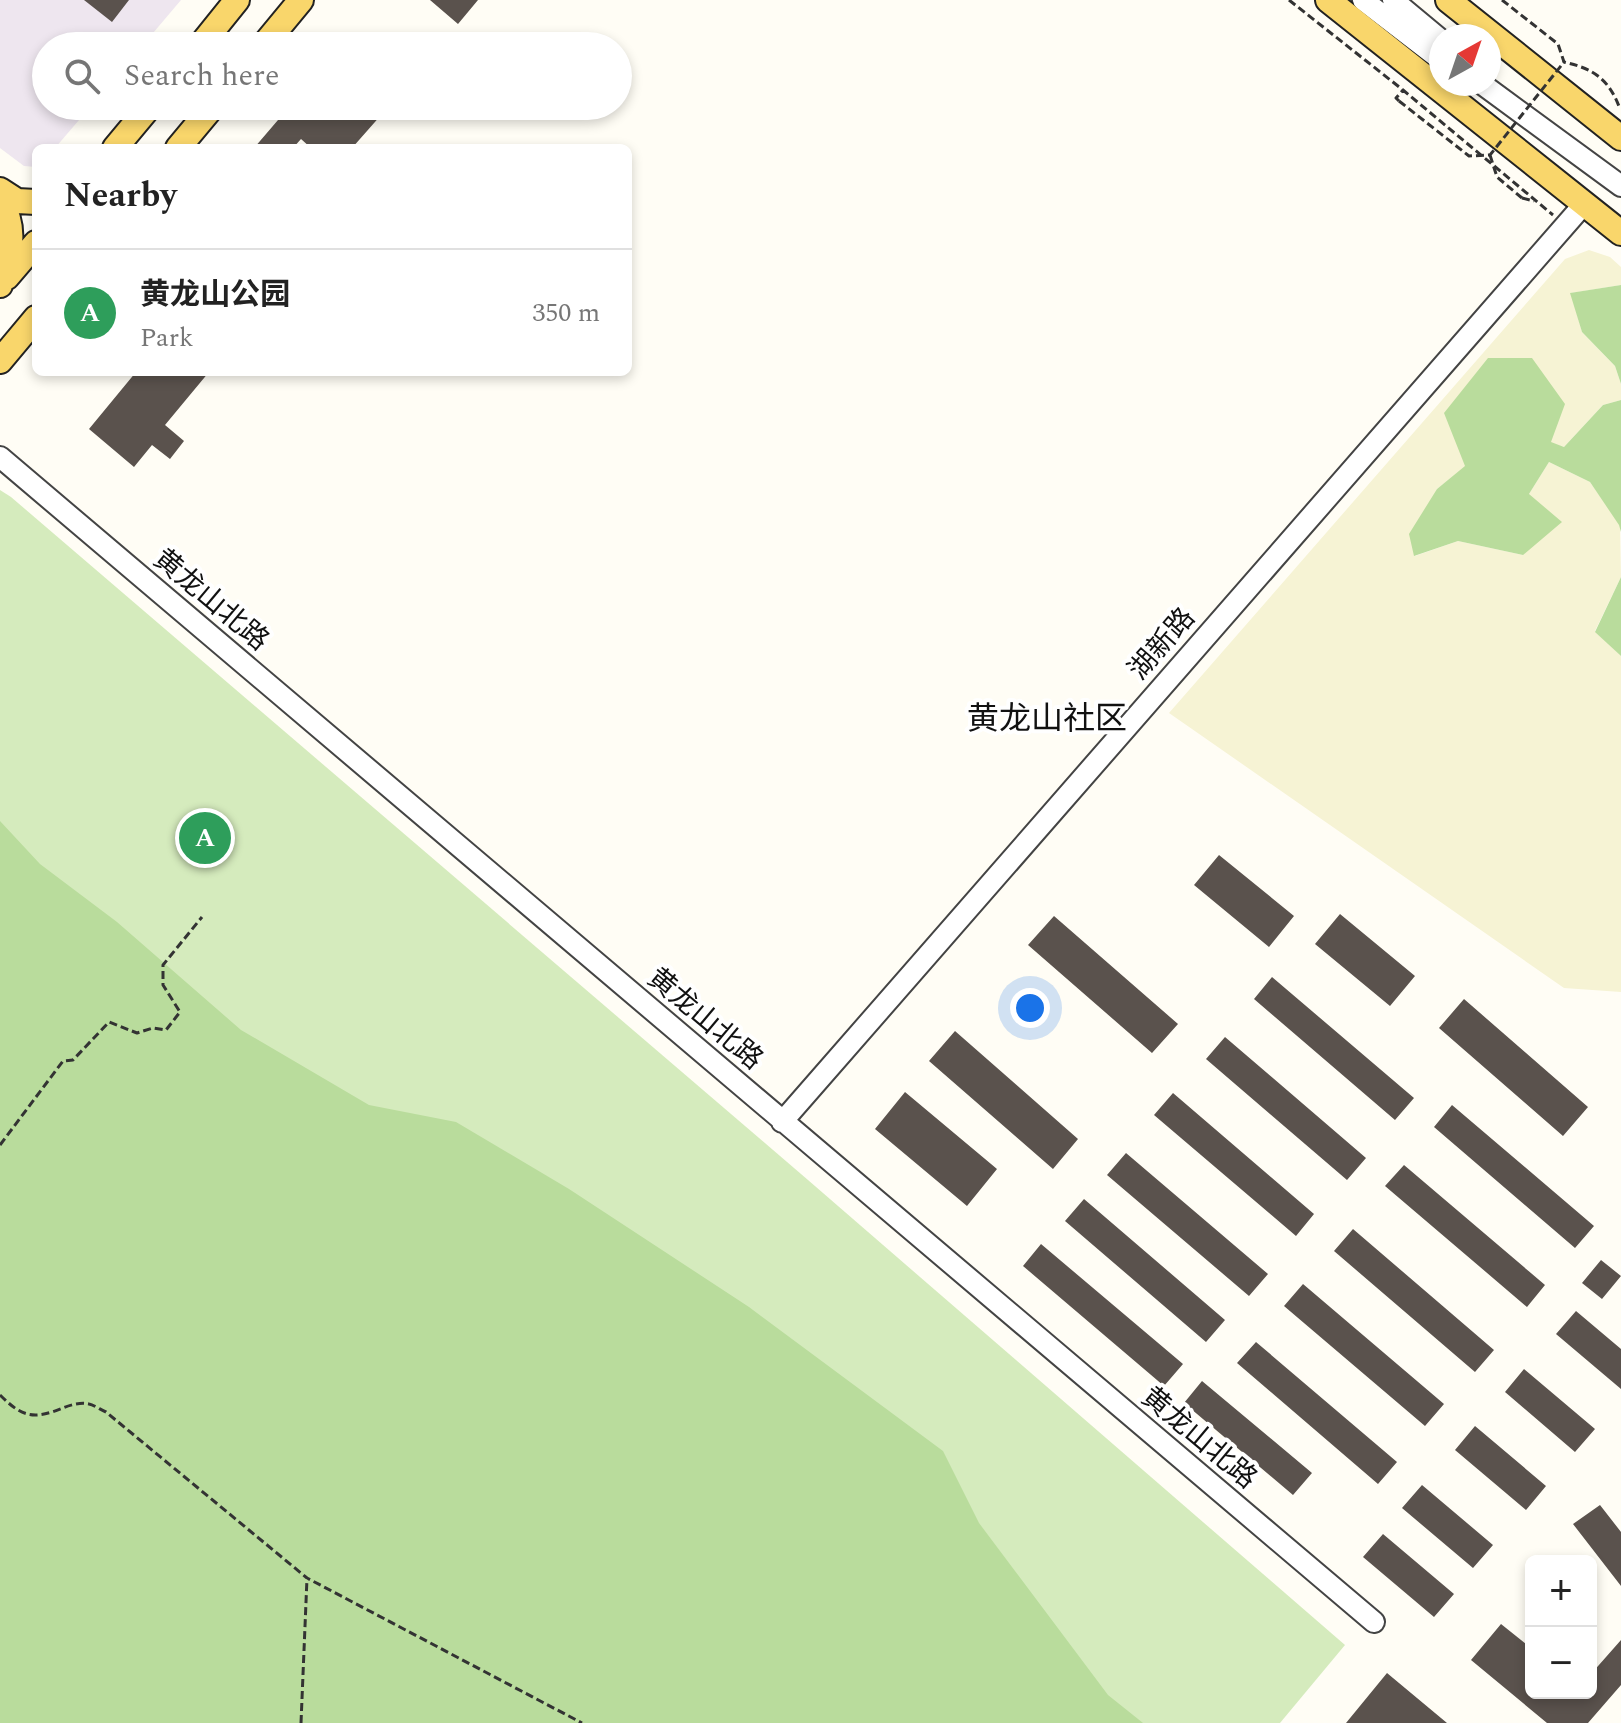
<!DOCTYPE html>
<html lang="en">
<head>
<meta charset="utf-8">
<style>
  :root { --surface:#fff; --page:#f2f2f2; --text:#222; --muted:#767676; --line:#e0e0e0; --accent:#ea580c }
  body { margin:0; font-family:Spectral,"Noto Sans SC",serif; background:var(--page); color:var(--text) }
  .controls { position:absolute; right:24px; bottom:24px; display:grid; overflow:hidden; border-radius:12px; box-shadow:0 4px 12px #0003 }
  .controls button { width:72px; height:72px; display:grid; place-items:center; padding:0; border:0; border-bottom:2px solid var(--line); background:var(--surface); color:var(--text); font:40px sans-serif }
  .compass { position:absolute; left:1429px; top:24px; width:72px; height:72px; border-radius:50%; background:var(--surface); box-shadow:0 4px 12px #0003; rotate:40deg }
  .you { position:absolute; left:1030px; top:1008px; width:28px; height:28px; margin:-20px; border:6px solid #fff; border-radius:50%; background:#1a73e8; box-shadow:0 0 0 12px #1a73e833 }
  .badge { display:grid; place-items:center; width:52px; height:52px; border-radius:50%; background:var(--accent); color:#fff; font-size:26px; font-weight:700 }
  .pin { position:absolute; translate:-50% -50%; border:4px solid #fff; box-shadow:0 2px 8px #0006 }
  .list { margin:0; padding:0; list-style:none }
  h2 { display:flex; justify-content:space-between; align-items:center; height:104px; margin:0; padding:0 32px; font-size:34px }
  h2 small { font-size:26px; font-weight:400; color:var(--muted) }
  .list li { display:grid; grid-template-columns:52px 1fr auto; gap:24px; align-items:center; box-sizing:border-box; height:128px; padding:0 32px; border-top:2px solid var(--line) }
  .list b { display:block; font-size:30px; white-space:nowrap }
  .list p { margin:0; font-size:26px; white-space:nowrap; color:var(--muted) }
  .list em { font-size:26px; font-style:normal; color:var(--muted) }
  .icon { flex:none; width:44px; height:44px; fill:none; stroke:currentColor; stroke-width:2; stroke-linecap:round; stroke-linejoin:round }
  .map { position:relative; flex:none; width:1621px; height:1723px; overflow:hidden }
  .search { position:absolute; background:var(--surface); box-shadow:0 4px 12px #0003; left:32px; top:32px; width:600px; height:88px; display:flex; align-items:center; gap:20px; box-sizing:border-box; padding:0 28px; border-radius:44px; color:var(--muted); font-size:30px }
  .panel { position:absolute; background:var(--surface); box-shadow:0 4px 12px #0003; left:32px; top:144px; width:600px; height:232px; border-radius:12px }
  .map>svg:first-child { display:block }
</style>
</head>
<body>
<div class="map">
<svg width="1621" height="1723" viewBox="0 0 1621 1723">
  <rect width="100%" height="100%" fill="#fffdf5"/>
  <path fill="#eee6ef" d="M0 0H181L142 46H46V106H91L55 148H36V167L24 166 0 148Z"/>
  <path fill="#f6f3d4" d="M1589 250 1610 257 1621 267V285L1571 293 1582 332 1615 366 1621 384V400L1603 405 1564 447 1550 443 1465 467 1437 489 1415 556 1458 541 1523 555 1529 494 1549 462 1590 482 1620 525 1621 577 1595 631 1621 656V992L1564 988 1169 713 1565 259Z"/>
  <path fill="#d5ebbd" d="M0 490 11 497 808 1180 1345 1645 1280 1723H0Z"/>
  <path fill="#b9dc9c" d="M1621 285V384L1615 366 1582 332 1570 293Z
    M1488 358H1532L1565 404 1551 442 1564 447 1603 405 1621 400V532L1619 525 1590 482 1549 462 1529 494 1562 522 1523 555 1458 541 1414 556 1409 534 1437 489 1465 466 1444 413Z
    M1621 577V656L1595 632Z
    M0 821 40 864 117 922 241 1030 369 1105 456 1122 569 1189 749 1307 943 1451 979 1523 1108 1695 1143 1723H0Z"/>
  <path fill="#5a524d" d="M84 0H129L112 22Z
    M430 0H478L458 24Z
    M290 106H372L382 114 352 148H311L301 139 293 148H254Z
    M136 372H209L165 425 184 441 170 459 152 445 134 467 89 429Z
    M1219 855 1294 916 1269 947 1194 885Z
    M1340 914 1415 976 1390 1006 1315 944Z
    M1054 916 1178 1024 1152 1053 1028 945Z
    M1272 977 1414 1098 1395 1120 1254 999Z
    M1464 999 1588 1107 1563 1136 1439 1028Z
    M955 1031 1078 1139 1053 1169 929 1061Z
    M1225 1037 1366 1158 1347 1180 1206 1059Z
    M905 1092 997 1169 967 1206 875 1129Z
    M1173 1093 1314 1214 1296 1236 1154 1115Z
    M1452 1105 1594 1226 1575 1248 1434 1127Z
    M1126 1153 1268 1274 1249 1296 1107 1175Z
    M1404 1165 1545 1285 1527 1307 1385 1186Z
    M1084 1199 1225 1320 1206 1342 1065 1221Z
    M1353 1229 1494 1350 1475 1372 1334 1251Z
    M1041 1244 1183 1364 1164 1386 1023 1266Z
    M1601 1260 1621 1276 1602 1299 1582 1283Z
    M1303 1284 1444 1404 1425 1426 1284 1306Z
    M1576 1311 1621 1349V1389L1556 1334Z
    M1256 1342 1397 1462 1378 1484 1237 1363Z
    M1524 1369 1595 1429 1575 1452 1505 1392Z
    M1202 1381 1312 1473 1293 1495 1184 1403Z
    M1475 1426 1546 1486 1526 1510 1455 1450Z
    M1422 1485 1493 1545 1473 1568 1402 1508Z
    M1600 1505 1621 1532V1586L1573 1524Z
    M1383 1534 1454 1594 1434 1617 1363 1557Z
    M1501 1624 1531 1648V1693H1591V1674L1621 1640V1685L1588 1723H1547L1471 1660Z
    M1387 1673 1447 1723H1346Z"/>
  <g fill="none" stroke-linecap="round" stroke-linejoin="round">
    <g stroke="#444" stroke-width="24">
      <path id="minor" d="M1363 0 1441 60
        M1393 0 1441 40
        M1482 84 1621 186
        M0 457 1374 1622
        M782 1122 1584 204"/>
    </g>
    <g stroke="#222" stroke-width="28">
      <path id="major" d="M1328 0 1621 233
        M1448 0 1621 138
        M200 46 237 0
        M263 46 301 0
        M115 148 150 106
        M178 148 213 106
        M0 190 17 201 36 202
        M0 200C18 231 9 252 0 285
        M7 277 36 243
        M0 361 36 318"/>
    </g>
    <path stroke="#333" stroke-width="3" stroke-dasharray="8 4" stroke-linecap="butt" d="M1289 0 1403 90 1553 215
      M1502 0 1558 44 1564 62C1594 69 1609 79 1620 109
      M1399 101 1396 98 1403 90
      M1522 198 1534 201
      M0 1145 63 1061 73 1060 109 1022 137 1033 153 1028 166 1030 180 1012 163 985V965L202 917
      M0 1395C22 1417 33 1420 63 1408 70 1405 81 1402 89 1404 94 1405 101 1410 106 1412L307 1578 582 1723
      M301 1723 307 1578"/>
    <use href="#minor" stroke="#fff" stroke-width="20"/>
    <use href="#major" stroke="#f9d66b" stroke-width="24"/>
    <path stroke="#333" stroke-width="3" stroke-dasharray="8 4" stroke-linecap="butt" d="M1399 101 1469 156 1490 155 1564 62
      M1490 155 1497 177 1522 198"/>
  </g>
  <g text-anchor="middle" dominant-baseline="central" stroke-width="8" stroke-linejoin="round" paint-order="stroke">
    <g font-size="28" fill="#111" stroke="#fff">
      <text transform="translate(211 600) rotate(40)">黄龙山北路</text>
      <text transform="translate(1162 644) rotate(-49)">湖新路</text>
      <text transform="translate(705 1019) rotate(40)">黄龙山北路</text>
      <text transform="translate(1199 1438) rotate(40)">黄龙山北路</text>
    </g>
    <g font-size="32" fill="#111" stroke="#fff">
      <text x="1047" y="719">黄龙山社区</text>
    </g>
  </g>
</svg>
<div class="controls">
<button>+</button>
<button>−</button>
</div>
<svg class="compass" viewBox="-18 -18 36 36"><path d="M0-13l5 13h-10z" fill="#e53935"/><path d="M0 13l5-13h-10z" fill="#767676"/></svg>
<div class="you"></div>
<div class="pin badge" style="left:205px;top:838px;background:#2e9e5b">A</div>
<div class="search"><svg class="icon" aria-label="search" viewBox="0 0 24 24"><circle cx="10" cy="10" r="6"/><path d="M15 15l6 6"/></svg>Search here</div>
<section class="panel">
<h2>Nearby<small></small></h2>
<ul class="list">
<li><span class="badge" style="background:#2e9e5b">A</span><div><b>黄龙山公园</b><p>Park</p></div><em>350 m</em></li>
</ul>
</section>
</div>
</body>
</html>
